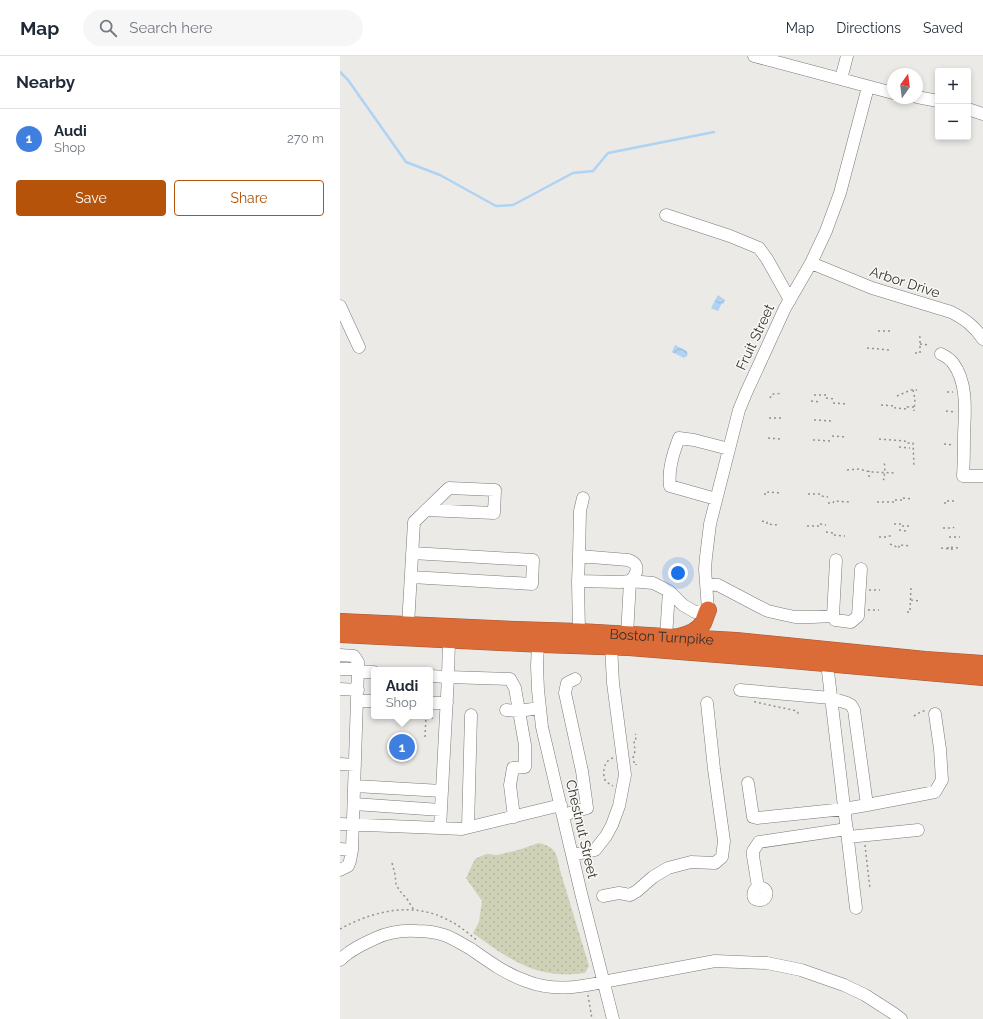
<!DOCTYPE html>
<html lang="en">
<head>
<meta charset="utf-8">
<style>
  :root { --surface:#fff; --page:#f6f6f7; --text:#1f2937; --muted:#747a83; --line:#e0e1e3; --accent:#b45309 }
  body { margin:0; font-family:Raleway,sans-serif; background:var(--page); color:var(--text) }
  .controls { position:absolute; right:12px; top:12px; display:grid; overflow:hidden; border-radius:4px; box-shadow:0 2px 6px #0003 }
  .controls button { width:36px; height:36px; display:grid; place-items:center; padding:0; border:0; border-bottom:1px solid var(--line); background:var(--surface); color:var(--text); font:20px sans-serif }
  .compass { position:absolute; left:547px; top:12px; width:36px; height:36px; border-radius:50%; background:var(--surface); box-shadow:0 2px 6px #0003; rotate:14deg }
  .you { position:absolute; left:338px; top:517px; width:14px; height:14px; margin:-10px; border:3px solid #fff; border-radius:50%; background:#1a73e8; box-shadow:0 0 0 6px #1a73e833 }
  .badge { display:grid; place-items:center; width:26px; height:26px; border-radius:50%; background:var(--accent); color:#fff; font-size:13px; font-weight:700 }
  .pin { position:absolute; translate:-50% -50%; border:2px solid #fff; box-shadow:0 1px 4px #0006 }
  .popup { position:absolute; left:31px; top:611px; width:62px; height:52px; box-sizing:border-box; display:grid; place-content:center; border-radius:4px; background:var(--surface); filter:drop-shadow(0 1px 3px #0005); font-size:13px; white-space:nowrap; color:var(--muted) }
  .popup b { font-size:15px; color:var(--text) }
  .popup::after { content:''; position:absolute; left:50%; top:100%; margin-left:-8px; border:8px solid transparent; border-top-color:var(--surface) }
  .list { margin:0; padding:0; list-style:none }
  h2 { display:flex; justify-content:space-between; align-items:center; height:52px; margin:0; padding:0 16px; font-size:17px }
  h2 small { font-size:13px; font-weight:400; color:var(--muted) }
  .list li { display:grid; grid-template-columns:26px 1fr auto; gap:12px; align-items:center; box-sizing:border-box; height:60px; padding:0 16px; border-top:1px solid var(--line) }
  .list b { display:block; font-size:15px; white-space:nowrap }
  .list p { margin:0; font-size:13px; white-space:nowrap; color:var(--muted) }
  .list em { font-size:13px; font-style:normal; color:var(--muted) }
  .actions { display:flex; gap:8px; padding:12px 16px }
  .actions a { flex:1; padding:9px 0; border:1px solid var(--accent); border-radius:4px; text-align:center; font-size:14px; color:var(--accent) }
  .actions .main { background:var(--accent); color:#fff }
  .icon { flex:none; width:22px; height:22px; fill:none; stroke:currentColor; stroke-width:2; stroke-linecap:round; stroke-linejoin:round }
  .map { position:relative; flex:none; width:643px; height:963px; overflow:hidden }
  header { display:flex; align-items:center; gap:24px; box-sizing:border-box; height:56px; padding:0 20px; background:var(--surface); border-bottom:1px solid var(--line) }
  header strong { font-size:19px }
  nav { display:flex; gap:22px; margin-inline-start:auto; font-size:14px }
  .search { width:280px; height:36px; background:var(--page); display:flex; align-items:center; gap:10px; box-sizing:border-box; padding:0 14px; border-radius:22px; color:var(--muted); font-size:15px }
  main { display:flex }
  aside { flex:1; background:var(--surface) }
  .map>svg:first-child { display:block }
</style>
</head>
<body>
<header>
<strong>Map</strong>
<div class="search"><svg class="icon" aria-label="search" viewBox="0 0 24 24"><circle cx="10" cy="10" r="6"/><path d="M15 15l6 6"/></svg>Search here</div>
<nav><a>Map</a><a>Directions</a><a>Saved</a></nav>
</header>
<main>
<aside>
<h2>Nearby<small></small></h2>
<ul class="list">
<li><span class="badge" style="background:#3f7fe0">1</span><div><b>Audi</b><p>Shop</p></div><em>270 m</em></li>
</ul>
<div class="actions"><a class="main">Save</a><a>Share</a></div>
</aside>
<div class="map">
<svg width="643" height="963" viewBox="0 0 643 963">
  <defs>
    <pattern id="grass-dots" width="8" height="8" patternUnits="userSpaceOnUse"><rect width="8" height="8" fill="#cfd2b7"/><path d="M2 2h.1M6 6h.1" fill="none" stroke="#b2b59e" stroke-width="1.8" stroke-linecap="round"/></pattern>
    <pattern id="water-waves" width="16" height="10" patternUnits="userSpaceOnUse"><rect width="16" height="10" fill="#aed3f3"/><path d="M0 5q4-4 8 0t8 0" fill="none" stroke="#96b6d1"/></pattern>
  </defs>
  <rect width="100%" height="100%" fill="#eceae7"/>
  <path fill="url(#grass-dots)" d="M199 787C216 791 217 798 220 814L249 910 245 917C236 918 227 919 218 918 185 916 159 896 133 877L139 866 142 845 126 822 135 803 146 798 157 799 178 794Z"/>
  <path fill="url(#water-waves)" d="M378 239 385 244 383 248 382 247 378 255 371 252Z
    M335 289 347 295V297L348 298 346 301H345L344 302 332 296Z"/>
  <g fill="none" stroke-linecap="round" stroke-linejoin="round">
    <path stroke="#aed3f3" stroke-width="2.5" d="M0 16 8 24 66 106 100 119 156 150 173 149 233 117 253 115 268 97 374 76"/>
    <g stroke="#7b7a77" stroke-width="13">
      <path id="minor" d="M414 0 553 37
        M501 23 507 0
        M577 41 598 45
        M628 53 643 58
        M326 159 390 180 419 192 427 203 450 244
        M471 207 532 232 611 256C625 263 634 270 643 283
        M0 250 19 291
        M601 298C605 300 610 303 613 307 628 327 625 356 624 379 624 393 624 406 623 420H643
        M376 443 330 430C328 413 333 398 339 382L354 384 389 393
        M239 500 240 455 243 442
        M71 521 192 528 193 504 72 497
        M238 525 280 526 290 525C294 522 298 515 296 510 295 507 291 505 288 504L239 500 238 525 239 576
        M367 528 378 529 418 550 428 555 441 558 455 561H472L493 560 496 504
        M329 535 343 549 355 556 368 554 365 513 366 501 370 468 399 354 406 337 445 252 471 207 486 175 500 137 528 31
        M493 560 495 564 511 566 518 560 521 513
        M68 569 74 466 109 432 155 434 154 457 86 454
        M287 579 290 525 313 527 329 535 326 581
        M198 588 197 610 198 634 202 671 241 837 273 963
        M0 599 14 600 18 606V613L12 794 0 793
        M487 607 516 852
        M0 613H18L24 616H34
        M90 620 108 621 109 583
        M0 633 18 634
        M400 634 491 642 507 647 511 649 514 654 527 749 595 736 602 724 600 693 595 658
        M17 645H34
        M90 647H107
        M166 654 179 655 175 632 170 623 108 621 100 772 122 773 221 749
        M0 708 15 709
        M408 727 413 761 417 762 504 753 527 749
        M15 730 102 735
        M14 748 101 754
        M223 759 247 752 246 744 242 715 225 637 227 627 235 623
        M174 761 170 729 173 712 185 711V689L179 655 199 652
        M0 768 100 772
        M128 771 131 659
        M508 781 578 774
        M233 799 255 794 266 780 272 769 279 750 285 719 273 627 271 590
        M0 814 8 810 10 805 12 794
        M418 831C429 831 429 844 420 844 411 845 412 835 418 831L413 800V795L419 786 507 773
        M263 840 279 837 290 839 297 835 313 821 328 812 351 806 375 807 382 801 384 785 374 713 367 647
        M0 904C10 894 23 888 36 882 49 876 63 874 77 875 86 875 95 876 104 879 113 882 122 888 131 893 148 905 166 918 186 925 211 935 237 932 263 926L375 905 427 907 461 914 504 929 525 939 553 957 561 963"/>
    </g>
    <g stroke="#a05735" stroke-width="18">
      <g id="highway">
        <path id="s1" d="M0 566 175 574 239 576 396 585 585 604 643 608"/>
        <path d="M0 578 203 588 289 591 440 603 643 621"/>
        <path d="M339 581C347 579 358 575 363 567 365 563 366 558 368 554"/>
      </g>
    </g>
    <path stroke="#949290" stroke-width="1.5" stroke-dasharray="2 3" stroke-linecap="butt" d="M538 275H550
      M580 288 589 289
      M527 292 550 294
      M575 297H580V281H576
      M573 334 575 343 574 355
      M607 336H613
      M474 339H486V342L494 343
      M557 340 571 334H577
      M430 342 432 338H437L441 337
      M471 345 480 346
      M493 347 508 348
      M541 349 555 350V352L567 353V351H574
      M606 355 616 356
      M429 362H441
      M474 364 493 365
      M492 380 507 381
      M428 382 441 383
      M539 383 565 385 566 387H573L574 410
      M473 384 492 385
      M604 388 614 389
      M559 391 570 392
      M507 414 519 413 531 416 556 417
      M529 421V415
      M543 424 544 423C544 418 546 411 544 407
      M424 438H428V436L441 437
      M468 438H480L481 440 488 441
      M555 444H562V442L572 443
      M537 446H555
      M488 447H493L494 445 509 446
      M605 448V445H614L615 447
      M422 465 427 466V468L439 469
      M554 468H561V470H572
      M467 470H480V468L486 469
      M603 472H613L614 471
      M559 474 566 475
      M486 476 493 477V479L505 480
      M539 481H546L548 480H552
      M609 481H620
      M550 488 559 492V489L571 490
      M601 492 612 493V494
      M608 493V491L618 492
      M529 534H540
      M571 544 579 545
      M528 554H539
      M567 556H570L571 530
      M415 645V646L457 655 458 657 457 660
      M574 660 582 655H585
      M86 662H94
      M85 681 86 660
      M273 702C264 704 262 717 265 724 267 727 270 728 273 730
      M293 702 295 695 294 685 296 684 295 679 296 678
      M293 706H296V709
      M525 789 530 833
      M52 807 55 818 56 828 59 834 67 843 74 854
      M0 873C33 855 73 845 108 864 119 869 129 878 138 885
      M248 939 252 963"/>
    <use href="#minor" stroke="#fff" stroke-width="12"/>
    <use href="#highway" stroke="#db6b37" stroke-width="17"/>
  </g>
  <g text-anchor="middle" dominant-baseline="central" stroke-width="3" stroke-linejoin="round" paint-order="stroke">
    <g font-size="14" fill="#323130" stroke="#f9f8f4">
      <text transform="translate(565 226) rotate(18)">Arbor Drive</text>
      <text transform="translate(415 281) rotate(-65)">Fruit Street</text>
      <text stroke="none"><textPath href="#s1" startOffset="322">Boston Turnpike</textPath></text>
      <text transform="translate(242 773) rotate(77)">Chestnut Street</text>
    </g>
  </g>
</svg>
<div class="controls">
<button>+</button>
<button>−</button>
</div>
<svg class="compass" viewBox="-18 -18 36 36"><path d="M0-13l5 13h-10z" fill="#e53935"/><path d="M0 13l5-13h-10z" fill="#747a83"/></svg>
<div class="you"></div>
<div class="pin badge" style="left:62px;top:691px;background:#3f7fe0">1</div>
<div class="popup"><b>Audi</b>Shop</div>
</div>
</main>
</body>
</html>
